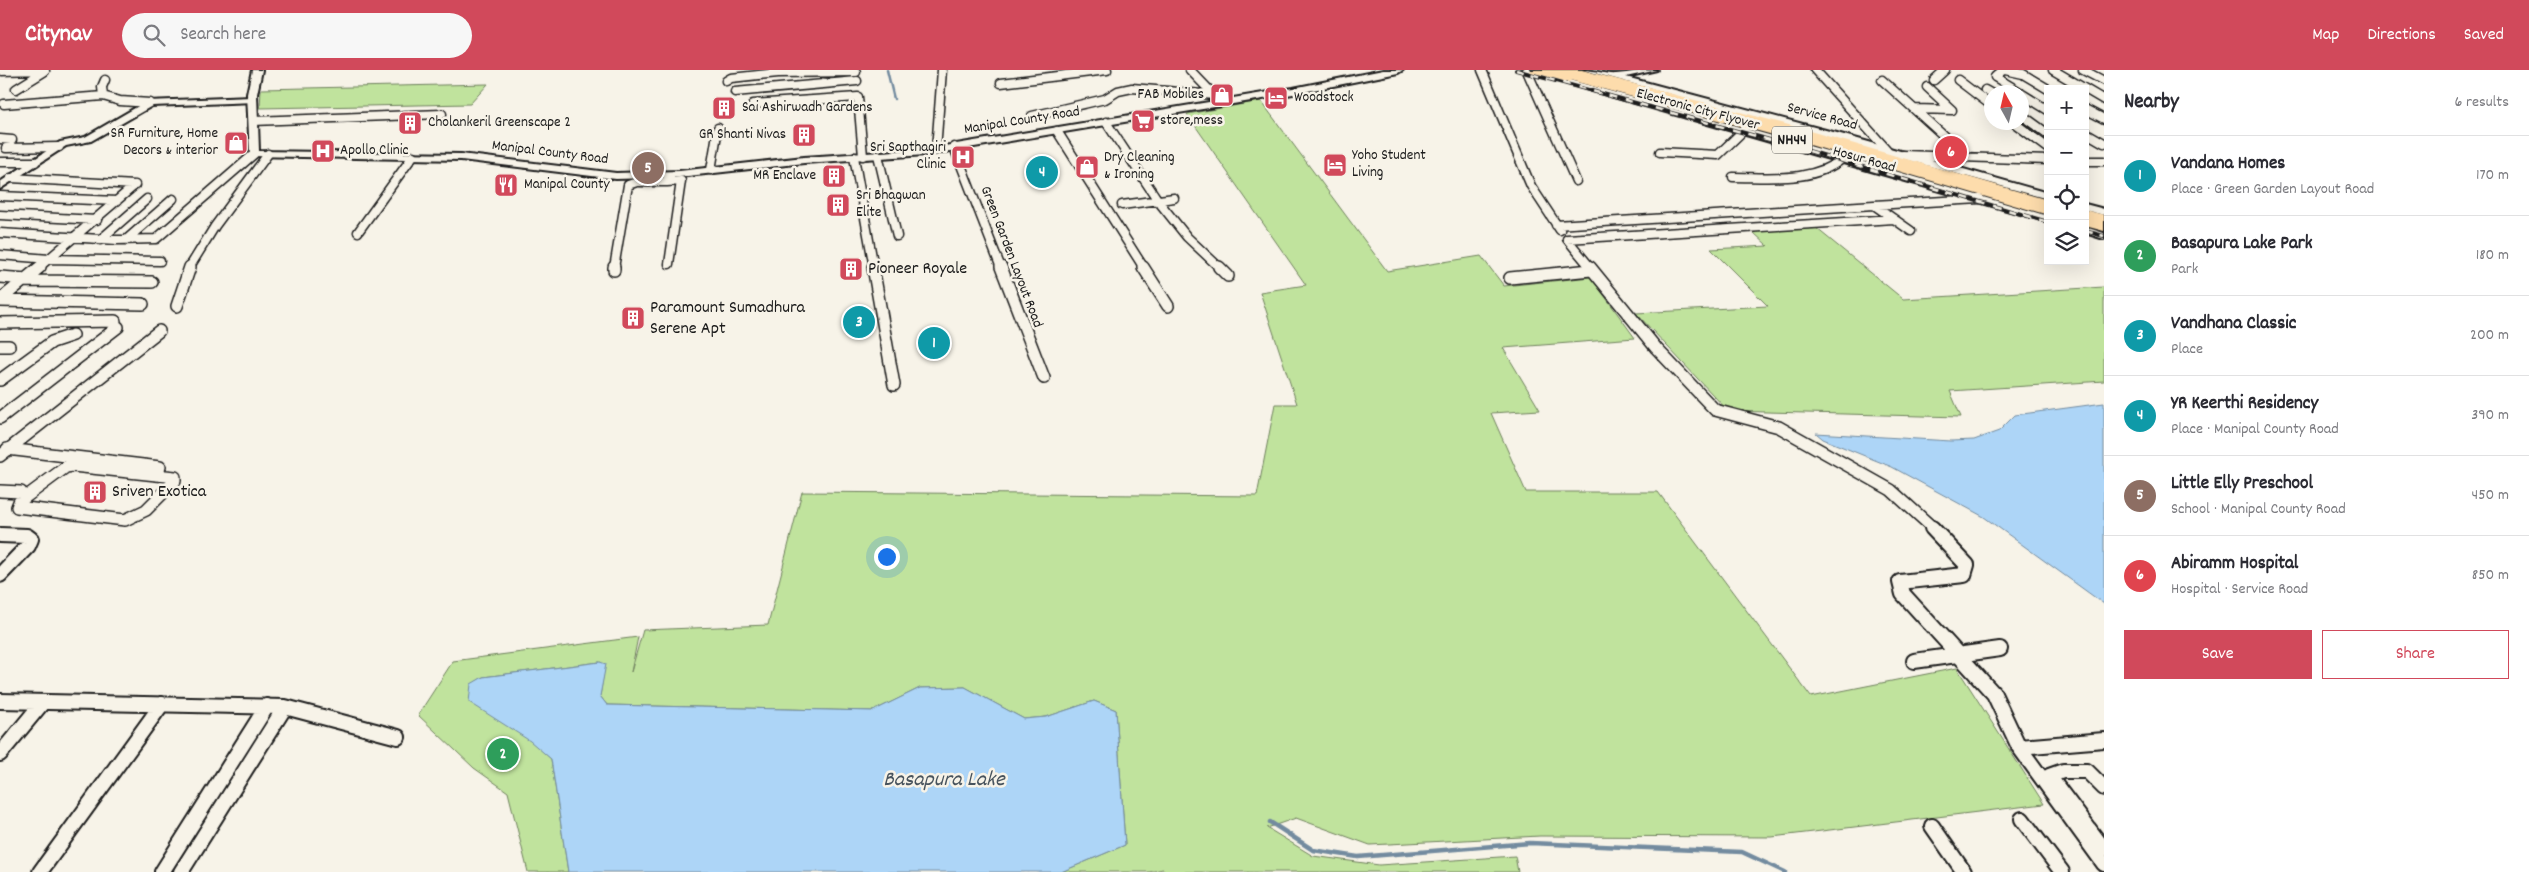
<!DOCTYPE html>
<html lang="en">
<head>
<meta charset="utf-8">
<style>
  :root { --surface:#fff; --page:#f7f7f7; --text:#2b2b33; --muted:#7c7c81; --line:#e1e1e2; --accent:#d1495b }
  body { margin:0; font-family:Dekko,sans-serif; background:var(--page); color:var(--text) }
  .controls { position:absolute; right:15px; top:15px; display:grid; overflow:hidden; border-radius:0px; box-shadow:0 5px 20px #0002 }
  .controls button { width:45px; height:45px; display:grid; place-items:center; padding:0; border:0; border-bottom:1px solid var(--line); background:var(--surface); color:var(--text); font:25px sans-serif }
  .compass { position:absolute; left:1984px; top:15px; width:45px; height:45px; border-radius:50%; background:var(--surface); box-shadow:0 5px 20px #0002; rotate:352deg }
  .you { position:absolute; left:886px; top:486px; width:18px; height:18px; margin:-12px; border:4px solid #fff; border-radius:50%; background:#1a73e8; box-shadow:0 0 0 8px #1a73e833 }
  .badge { display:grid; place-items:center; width:32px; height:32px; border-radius:50%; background:var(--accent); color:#fff; font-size:16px; font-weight:700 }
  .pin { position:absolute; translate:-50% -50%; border:2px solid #fff; box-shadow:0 1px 5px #0006 }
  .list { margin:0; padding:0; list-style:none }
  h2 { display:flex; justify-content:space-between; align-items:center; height:65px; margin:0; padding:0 20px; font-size:21px }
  h2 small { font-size:16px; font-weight:400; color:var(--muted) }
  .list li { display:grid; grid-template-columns:32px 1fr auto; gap:15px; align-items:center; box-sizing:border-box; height:80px; padding:0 20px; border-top:1px solid var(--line) }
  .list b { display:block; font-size:19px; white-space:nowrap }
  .list p { margin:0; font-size:16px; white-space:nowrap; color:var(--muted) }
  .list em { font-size:16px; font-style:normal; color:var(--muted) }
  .actions { display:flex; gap:10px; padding:15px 20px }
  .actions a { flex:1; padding:11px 0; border:1px solid var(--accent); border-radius:0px; text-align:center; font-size:18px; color:var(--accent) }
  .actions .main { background:var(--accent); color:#fff }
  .icon { flex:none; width:28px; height:28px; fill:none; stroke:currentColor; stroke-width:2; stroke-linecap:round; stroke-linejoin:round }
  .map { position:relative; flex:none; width:2104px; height:802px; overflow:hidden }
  header { display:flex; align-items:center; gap:30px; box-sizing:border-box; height:70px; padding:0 25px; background:var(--accent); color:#fff }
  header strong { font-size:24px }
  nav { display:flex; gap:28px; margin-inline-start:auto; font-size:18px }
  .search { width:350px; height:45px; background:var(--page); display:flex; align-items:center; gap:12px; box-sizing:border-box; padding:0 18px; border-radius:28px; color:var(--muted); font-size:19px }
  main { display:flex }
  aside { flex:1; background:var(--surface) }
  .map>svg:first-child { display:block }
</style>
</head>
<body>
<header>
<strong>Citynav</strong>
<div class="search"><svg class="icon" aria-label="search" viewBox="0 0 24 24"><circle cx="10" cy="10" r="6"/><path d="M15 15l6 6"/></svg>Search here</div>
<nav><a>Map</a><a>Directions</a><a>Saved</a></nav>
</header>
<main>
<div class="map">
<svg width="2104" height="802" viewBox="0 0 2104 802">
  <rect width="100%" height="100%" fill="#f7f3e8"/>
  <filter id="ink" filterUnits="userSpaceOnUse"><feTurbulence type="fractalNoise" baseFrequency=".02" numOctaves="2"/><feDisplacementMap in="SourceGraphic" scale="10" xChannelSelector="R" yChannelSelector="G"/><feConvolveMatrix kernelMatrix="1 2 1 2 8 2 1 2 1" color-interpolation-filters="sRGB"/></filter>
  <g filter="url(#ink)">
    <path fill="#c0e39d" stroke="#6e805c" d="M488 14 470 34 260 38 261 19Z
      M1261 31 1387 201 1481 186 1504 216 1591 207 1635 268 1503 278 1540 340 1491 343 1526 422H1658L1811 627 1957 598 2044 734 1772 767 1540 766 1370 775 1296 748 1267 758 1313 786 1379 795 1515 786 1518 802H1164L1163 799 1149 802H1061L1125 775 1116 640 1094 631 1046 647 1024 649 965 617 920 618 873 641 607 635 600 626 605 595 600 592 483 607 471 615 551 689 568 802H528L508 722 474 698 418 645 453 591 638 567 631 602 643 560 768 555 802 422 1257 426 1275 334H1297L1260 222 1306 215 1187 44Z
      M1816 158 1903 229 2104 217V311L1950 321 1961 347 1728 341 1636 243 1768 236 1711 179 1768 176 1753 162Z"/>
    <path fill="#add5f7" stroke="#738b9f" d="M2104 333V534L1984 447 1892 397 1823 369 1816 363 1951 371 1974 370 1999 361 2015 345Z
      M600 592 606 594 600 626 607 635 873 641 920 618 965 617 1024 649 1046 647 1094 631 1116 640 1125 775 1061 802H568L551 689 530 671 469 632 471 614 483 607Z"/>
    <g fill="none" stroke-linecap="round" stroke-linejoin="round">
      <path stroke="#738b9f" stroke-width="2.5" d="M887 0 894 29"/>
      <path stroke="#738b9f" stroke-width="4.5" d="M1270 752 1313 780 1358 787 1530 773 1742 782 1785 802"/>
      <g stroke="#1c1c1c" stroke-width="11">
        <path id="minor-far2" d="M1190 0 1215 26
          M1482 0 1531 116 1560 160
          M1815 0 1887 80
          M2003 0 1995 7 2020 22
          M2005 0 2023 4 2048 19
          M2053 0 2104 30
          M2083 0 2104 11
          M0 1 43 0
          M1527 1 1576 111
          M105 10 102 17 103 26 120 31 150 33
          M1882 10 1966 86
          M1934 10 1945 0
          M1958 10 1992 36
          M726 11 731 8 778 3 856 2
          M1001 13 1107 0
          M16 19 45 1
          M1985 20 1992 24
          M735 22 857 11
          M2022 24 2048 40
          M4 34 103 26
          M753 34 858 27 863 86
          M1915 39 1952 40 1927 17
          M2085 39 2104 49
          M2022 45 2048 64
          M1032 46 1105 29 1118 21 1132 18 1214 25
          M253 51 442 44
          M1106 52 1159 132 1187 167 1220 198
          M2013 52 2048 78
          M1057 61 1144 198
          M2085 62 2104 73
          M0 69 12 70
          M954 77 1001 198
          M6 78 59 77
          M936 80 942 0
          M1660 82 1718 85 1744 60
          M878 85 897 166
          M1903 85 2048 90
          M854 87 874 198
          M2085 91H2104
          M0 92H35
          M711 100 718 58
          M668 106 667 112 681 111 669 194
          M1733 107C1769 107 1814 113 1843 88
          M11 108 135 115
          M0 126 117 131
          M1122 135 1174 128
          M0 145 97 150
          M1556 155 1874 135
          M1911 161 1874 135 1980 129
          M358 162 413 86
          M0 163 117 170 156 169 254 84
          M100 170 147 129
          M126 170 173 129
          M0 185 49 189 160 191
          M38 198 135 115
          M189 198 215 156 268 84
          M614 198 628 115 637 112H667
          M1591 198 1567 169 1894 149"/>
      </g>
      <g stroke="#1c1c1c" stroke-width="14">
        <path id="minor-far1" d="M873 197 894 315
          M1001 197 1044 308
          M1143 197 1168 236
          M1219 197 1228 206
          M1590 197 1656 278 1715 340 1779 357 1891 420 1934 459
          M614 200V197
          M0 207 27 209
          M1510 208 1591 200
          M25 211 152 212
          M0 230 40 197
          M0 231 143 234
          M177 236 190 197
          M0 253 115 251
          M0 276H9
          M0 310 52 272 73 265
          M0 348 118 257
          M7 379 160 397
          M0 386 159 261
          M73 396 175 407V411L146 440 125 450 17 437 19 432 66 397Z
          M127 402 135 394
          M0 421 21 422"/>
      </g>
      <g stroke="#1c1c1c" stroke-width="18">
        <path id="minor" d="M1932 458 1967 495 1964 505 1900 512 1903 524 1994 624 2019 677 2104 794
          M0 465 27 466 31 469 28 476 0 505
          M1914 591 2000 579
          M0 631 285 637 398 667
          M2019 677 2104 670
          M0 684 43 632
          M2104 718 2087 701H2063L2049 706 2104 779
          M2022 749 2062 802
          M1932 756 1964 802
          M40 802 162 634
          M162 802 267 636
          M181 802 285 637"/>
      </g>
      <g stroke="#1c1c1c" stroke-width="4">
        <path id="tertiary" d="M1520 0H1533L1827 81 2048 146V152Z
          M1584 0C1594 0 1607 5 1616 4 1630 3 1643 0 1657 0L1626 7 1837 63 2048 123V129Z
          M252 27 256 30 255 32 152 36 91 71 66 76 0 119V112L60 72 85 67 147 31Z
          M2085 134 2104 139V145L2085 140Z
          M2085 157 2104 163V169L2085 163Z"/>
      </g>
      <g stroke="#1c1c1c" stroke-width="4">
        <path id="secondary" d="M252 0H262L257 24 259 81 461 84 616 103 679 101 804 87 926 79 1293 18 1383 0H1403L1398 3 1293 24 926 85 804 93 679 107 616 109 461 90 250 86 247 24Z"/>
      </g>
      <g stroke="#1c1c1c" stroke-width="3">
        <path id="trunk" d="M1529 0H1548L1574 9 1568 12 1531 2Z
          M1563 0H1582L1789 55 2048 130V138L1781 61 1565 2Z
          M2085 140 2104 145V154L2085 149Z"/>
      </g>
      <g stroke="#1c1c1c" stroke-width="4">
        <path id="motorway" d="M1543 0H1564L1813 67 2048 135V145L1803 73 1544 3Z
          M2085 146 2104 151V161L2085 156Z"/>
      </g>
      <use href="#minor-far2" stroke="#f7f3e8" stroke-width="8"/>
      <use href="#minor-far1" stroke="#f7f3e8" stroke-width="11"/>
      <use href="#minor" stroke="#f7f3e8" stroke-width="14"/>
      <use href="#tertiary" fill="#f7f3e8" fill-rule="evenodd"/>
      <use href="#secondary" fill="#f7f3e8" fill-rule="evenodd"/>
      <use href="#trunk" fill="#fddcac" fill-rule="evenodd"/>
      <use href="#motorway" fill="#fddcac" fill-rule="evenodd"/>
      <g stroke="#1c1c1c" stroke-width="4">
        <path id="rail" d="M1516 0 1792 76 2048 152
          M2085 161 2104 166"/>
      </g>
      <use href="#rail" stroke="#f7f3e8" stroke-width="2.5" stroke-dasharray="8" stroke-linecap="butt"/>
    </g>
  </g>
  <defs>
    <g id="shop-square" transform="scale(1.25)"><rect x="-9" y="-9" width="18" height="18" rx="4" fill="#d1495b" stroke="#f7f3e8"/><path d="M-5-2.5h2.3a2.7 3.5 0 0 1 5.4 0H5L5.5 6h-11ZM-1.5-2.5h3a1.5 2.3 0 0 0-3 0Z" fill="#fff"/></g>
    <g id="hotel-square" transform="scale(1.25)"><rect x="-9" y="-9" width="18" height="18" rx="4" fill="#d1495b" stroke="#f7f3e8"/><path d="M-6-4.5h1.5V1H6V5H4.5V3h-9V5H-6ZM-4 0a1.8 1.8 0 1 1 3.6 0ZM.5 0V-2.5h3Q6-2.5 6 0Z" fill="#fff"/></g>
    <g id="building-square" transform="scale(1.25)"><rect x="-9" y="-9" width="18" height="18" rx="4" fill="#d1495b" stroke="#f7f3e8"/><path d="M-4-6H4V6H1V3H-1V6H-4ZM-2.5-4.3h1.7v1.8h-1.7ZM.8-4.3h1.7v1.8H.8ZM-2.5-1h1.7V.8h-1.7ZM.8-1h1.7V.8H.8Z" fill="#fff"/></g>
    <g id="supermarket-square" transform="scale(1.25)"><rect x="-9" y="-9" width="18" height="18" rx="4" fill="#d1495b" stroke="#f7f3e8"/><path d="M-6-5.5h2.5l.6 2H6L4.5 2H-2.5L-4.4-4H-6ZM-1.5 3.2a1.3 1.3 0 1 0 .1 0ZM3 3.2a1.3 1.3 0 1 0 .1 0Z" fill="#fff"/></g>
    <g id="hospital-square" transform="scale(1.25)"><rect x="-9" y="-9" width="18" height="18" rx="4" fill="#d1495b" stroke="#f7f3e8"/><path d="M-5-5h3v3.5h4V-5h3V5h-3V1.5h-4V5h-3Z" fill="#fff"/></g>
    <g id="restaurant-square" transform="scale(1.25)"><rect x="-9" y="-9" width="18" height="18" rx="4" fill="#d1495b" stroke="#f7f3e8"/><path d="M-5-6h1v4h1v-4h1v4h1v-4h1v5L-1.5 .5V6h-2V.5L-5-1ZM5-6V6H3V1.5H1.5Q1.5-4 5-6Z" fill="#fff"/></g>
  </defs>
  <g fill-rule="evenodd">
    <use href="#shop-square" x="1222" y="25"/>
    <use href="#hotel-square" x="1276" y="28"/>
    <use href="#building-square" x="724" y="38"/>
    <use href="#supermarket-square" x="1143" y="51"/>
    <use href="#building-square" x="410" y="53"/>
    <use href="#building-square" x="804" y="65"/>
    <use href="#shop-square" x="236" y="73"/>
    <use href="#hospital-square" x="323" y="81"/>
    <use href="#hospital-square" x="963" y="87"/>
    <use href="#hotel-square" x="1335" y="95"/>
    <use href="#shop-square" x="1087" y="97"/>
    <use href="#building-square" x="834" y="106"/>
    <use href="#restaurant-square" x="506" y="115"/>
    <use href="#building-square" x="838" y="135"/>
    <use href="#building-square" x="851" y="199"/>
    <use href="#building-square" x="633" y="248"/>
    <use href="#building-square" x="95" y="422"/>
  </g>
  <g text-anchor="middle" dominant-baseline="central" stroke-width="5" stroke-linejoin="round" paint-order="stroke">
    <g font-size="15" fill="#1c1c1c" stroke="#f7f3e8" text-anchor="start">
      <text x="1204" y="25" text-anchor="end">FAB Mobiles</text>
      <text x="1294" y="28">Woodstock</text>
      <text x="742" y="38">Sai Ashirwadh Gardens</text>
      <text x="1160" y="51">store,mess</text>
      <text x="428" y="53">Cholankeril Greenscape 2</text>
      <text x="218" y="64" text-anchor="end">SR Furniture, Home<tspan x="218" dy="17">Decors &amp; interior</tspan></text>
      <text x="786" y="65" text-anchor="end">GR Shanti Nivas</text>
      <text x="946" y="78" text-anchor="end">Sri Sapthagiri<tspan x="946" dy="17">Clinic</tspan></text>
      <text x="340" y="81">Apollo Clinic</text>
      <text x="1352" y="86">Yoho Student<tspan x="1352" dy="17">Living</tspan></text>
      <text x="1104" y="88">Dry Cleaning<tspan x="1104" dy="17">&amp; Ironing</tspan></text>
      <text x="816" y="106" text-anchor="end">MR Enclave</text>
      <text x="524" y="115">Manipal County</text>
      <text x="856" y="126">Sri Bhagwan<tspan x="856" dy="17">Elite</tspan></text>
    </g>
    <g font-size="15" fill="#1c1c1c" stroke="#f7f3e8">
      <text transform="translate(1698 40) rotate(15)">Electronic City Flyover</text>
      <text transform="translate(1822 47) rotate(15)">Service Road</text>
      <text transform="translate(1022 51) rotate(-9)">Manipal County Road</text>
      <text transform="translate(550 83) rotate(7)">Manipal County Road</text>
      <text transform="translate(1864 90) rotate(16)">Hosur Road</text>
      <text transform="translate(1011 187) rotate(69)">Green Garden Layout Road</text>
    </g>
    <rect fill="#f7f3e8" stroke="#5e5c59" stroke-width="1" x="1772" y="56.5" width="40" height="27" rx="4"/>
    <g font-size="16" font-weight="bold" fill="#1c1c1c">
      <text x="1792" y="70">NH44</text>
    </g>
    <g font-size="18" fill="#1c1c1c" stroke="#f7f3e8" text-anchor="start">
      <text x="868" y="199">Pioneer Royale</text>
      <text x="650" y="238">Paramount Sumadhura<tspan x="650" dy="21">Serene Apt</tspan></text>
      <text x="112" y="422">Sriven Exotica</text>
    </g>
    <g font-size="22" font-style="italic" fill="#48545e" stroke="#f7f3e8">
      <text x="944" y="710">Basapura Lake</text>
    </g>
  </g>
</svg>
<div class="controls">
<button>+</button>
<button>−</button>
<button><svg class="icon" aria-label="locate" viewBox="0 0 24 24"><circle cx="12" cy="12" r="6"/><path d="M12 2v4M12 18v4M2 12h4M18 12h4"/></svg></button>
<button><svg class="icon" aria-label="layers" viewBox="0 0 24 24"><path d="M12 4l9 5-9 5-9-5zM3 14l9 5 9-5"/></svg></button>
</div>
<svg class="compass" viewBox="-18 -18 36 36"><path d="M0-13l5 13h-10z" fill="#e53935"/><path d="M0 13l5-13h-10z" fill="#7c7c81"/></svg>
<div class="you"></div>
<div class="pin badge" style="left:934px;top:273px;background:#0f9aa8">1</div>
<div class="pin badge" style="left:503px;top:684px;background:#2e9e5b">2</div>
<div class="pin badge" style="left:859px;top:252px;background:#0f9aa8">3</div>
<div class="pin badge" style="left:1042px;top:102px;background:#0f9aa8">4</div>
<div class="pin badge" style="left:648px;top:98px;background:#8d6e63">5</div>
<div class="pin badge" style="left:1951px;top:82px;background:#e0444e">6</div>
</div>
<aside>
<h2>Nearby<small>6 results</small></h2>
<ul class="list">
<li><span class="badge" style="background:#0f9aa8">1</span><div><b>Vandana Homes</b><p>Place · Green Garden Layout Road</p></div><em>170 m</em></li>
<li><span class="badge" style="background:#2e9e5b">2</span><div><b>Basapura Lake Park</b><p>Park</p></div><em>180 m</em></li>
<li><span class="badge" style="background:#0f9aa8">3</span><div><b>Vandhana Classic</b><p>Place</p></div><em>200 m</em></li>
<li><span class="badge" style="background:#0f9aa8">4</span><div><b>YR Keerthi Residency</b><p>Place · Manipal County Road</p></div><em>390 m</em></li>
<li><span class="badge" style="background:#8d6e63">5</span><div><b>Little Elly Preschool</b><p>School · Manipal County Road</p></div><em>450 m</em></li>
<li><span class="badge" style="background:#e0444e">6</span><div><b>Abiramm Hospital</b><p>Hospital · Service Road</p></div><em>850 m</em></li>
</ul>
<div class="actions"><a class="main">Save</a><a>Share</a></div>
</aside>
</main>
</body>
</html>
